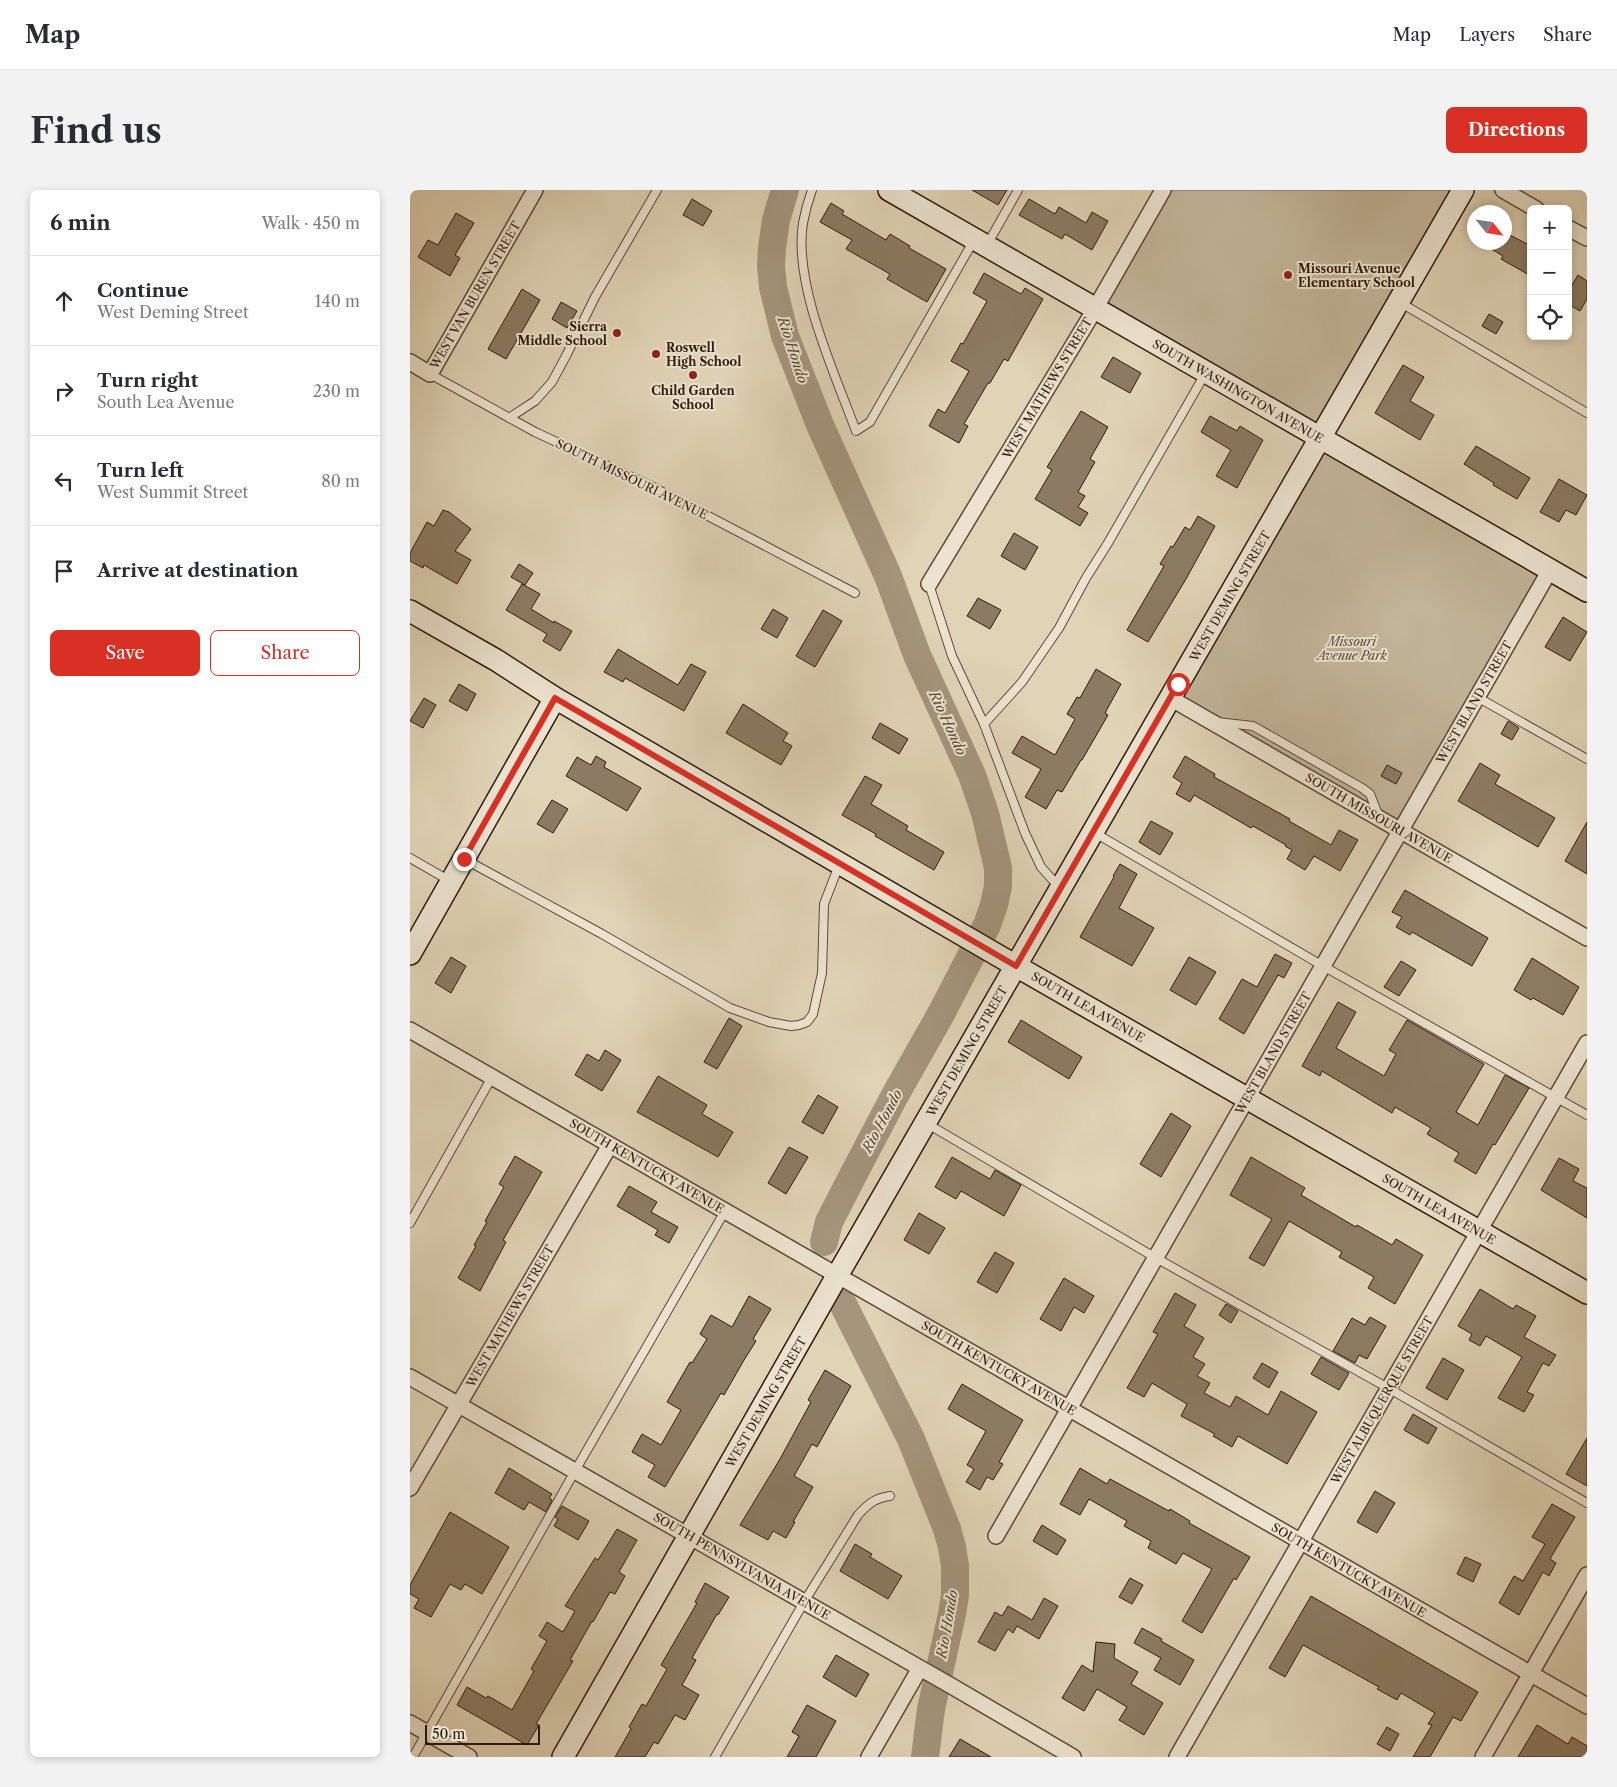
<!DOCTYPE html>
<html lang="en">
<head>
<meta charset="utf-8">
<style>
  :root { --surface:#fff; --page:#f2f2f3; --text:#2b2b33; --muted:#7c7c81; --line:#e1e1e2; --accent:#d93025 }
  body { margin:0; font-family:"Libre Caslon Text",serif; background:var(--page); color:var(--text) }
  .controls { position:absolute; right:15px; top:15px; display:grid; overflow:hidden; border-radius:8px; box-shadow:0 2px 8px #0003 }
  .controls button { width:45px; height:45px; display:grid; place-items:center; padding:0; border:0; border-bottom:1px solid var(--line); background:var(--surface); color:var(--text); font:25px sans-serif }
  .compass { position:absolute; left:1057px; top:15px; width:45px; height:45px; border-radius:50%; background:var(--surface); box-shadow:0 2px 8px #0003; rotate:120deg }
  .scale { position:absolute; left:15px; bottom:12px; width:115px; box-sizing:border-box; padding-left:5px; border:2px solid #311b0b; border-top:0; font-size:14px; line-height:18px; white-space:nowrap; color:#311b0b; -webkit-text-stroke:4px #ebe3d0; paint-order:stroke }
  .stop { position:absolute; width:15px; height:15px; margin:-11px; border:4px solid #d93025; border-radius:50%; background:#fff }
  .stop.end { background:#d93025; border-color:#fff; box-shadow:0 1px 5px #0008 }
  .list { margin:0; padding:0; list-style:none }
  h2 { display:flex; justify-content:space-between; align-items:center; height:65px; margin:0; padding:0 20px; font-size:21px }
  h2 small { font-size:16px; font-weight:400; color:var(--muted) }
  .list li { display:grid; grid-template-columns:32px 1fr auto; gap:15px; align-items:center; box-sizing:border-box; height:90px; padding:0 20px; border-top:1px solid var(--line) }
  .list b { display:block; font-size:19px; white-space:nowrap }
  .list p { margin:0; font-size:16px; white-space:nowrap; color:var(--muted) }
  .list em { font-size:16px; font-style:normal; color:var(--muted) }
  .actions { display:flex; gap:10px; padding:15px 20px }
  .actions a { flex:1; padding:11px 0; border:1px solid var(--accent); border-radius:8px; text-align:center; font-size:18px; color:var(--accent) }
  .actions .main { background:var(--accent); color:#fff }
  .icon { flex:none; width:28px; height:28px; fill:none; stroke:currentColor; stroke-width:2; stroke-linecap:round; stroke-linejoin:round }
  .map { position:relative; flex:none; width:1177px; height:1567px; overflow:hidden; border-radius:8px }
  header { display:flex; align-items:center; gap:30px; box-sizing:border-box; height:70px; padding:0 25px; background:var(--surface); border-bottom:1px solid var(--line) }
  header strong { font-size:24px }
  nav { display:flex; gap:28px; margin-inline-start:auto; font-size:18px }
  .intro { display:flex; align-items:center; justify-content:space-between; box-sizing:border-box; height:120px; padding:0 30px }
  h1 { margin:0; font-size:35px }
  .button { padding:12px 22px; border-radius:8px; background:var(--accent); color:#fff; font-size:18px; font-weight:700 }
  main { display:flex; gap:30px; padding:0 30px }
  aside { flex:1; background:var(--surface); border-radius:8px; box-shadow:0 2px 8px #0003 }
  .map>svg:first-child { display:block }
</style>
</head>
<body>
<header>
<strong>Map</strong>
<nav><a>Map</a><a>Layers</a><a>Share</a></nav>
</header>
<div class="intro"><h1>Find us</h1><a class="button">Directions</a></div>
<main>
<aside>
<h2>6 min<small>Walk · 450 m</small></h2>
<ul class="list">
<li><svg class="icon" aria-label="ahead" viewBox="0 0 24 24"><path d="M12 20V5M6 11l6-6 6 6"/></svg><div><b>Continue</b><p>West Deming Street</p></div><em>140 m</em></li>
<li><svg class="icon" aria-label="right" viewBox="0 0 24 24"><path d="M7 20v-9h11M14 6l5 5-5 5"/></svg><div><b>Turn right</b><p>South Lea Avenue</p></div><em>230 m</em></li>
<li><svg class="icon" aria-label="left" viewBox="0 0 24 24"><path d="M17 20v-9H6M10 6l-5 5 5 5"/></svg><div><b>Turn left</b><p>West Summit Street</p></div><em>80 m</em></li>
<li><svg class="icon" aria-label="arrive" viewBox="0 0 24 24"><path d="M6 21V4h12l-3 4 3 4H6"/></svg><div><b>Arrive at destination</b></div></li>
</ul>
<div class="actions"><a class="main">Save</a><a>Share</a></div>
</aside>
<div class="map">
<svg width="1177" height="1567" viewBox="0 0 1177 1567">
  <rect width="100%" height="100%" fill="#e0d4b6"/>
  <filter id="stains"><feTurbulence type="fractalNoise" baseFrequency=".004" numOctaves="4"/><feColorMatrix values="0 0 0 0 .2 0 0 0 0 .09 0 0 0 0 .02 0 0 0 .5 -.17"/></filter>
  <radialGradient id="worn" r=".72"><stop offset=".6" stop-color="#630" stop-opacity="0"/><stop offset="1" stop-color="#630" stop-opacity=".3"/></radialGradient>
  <path fill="#c2b599" stroke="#7a6852" d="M761 0H1046L909 238 695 116Z
    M911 248 1140 380 990 641 760 508Z"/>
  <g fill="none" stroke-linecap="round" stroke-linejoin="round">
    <path stroke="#a4957c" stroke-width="28" d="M375 0 366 30 362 58 361 76 363 97 375 146 410 235 478 386 507 465 562 585 575 623 588 678V696L584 715 577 735 532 822 484 907 439 993 419 1032 414 1052
      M433 1114 501 1249 537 1339 542 1357 545 1376V1405L542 1424 521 1519 515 1567"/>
  </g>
  <path fill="#8c7b64" stroke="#311b0b" d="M562 0H597L588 15Z
    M282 9 302 21 293 36 273 25Z
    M619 9 645 24 649 17 676 33 682 22 698 31 682 60 655 44 652 49 609 25Z
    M421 13 434 21 432 24 476 50 480 44 500 56 499 58 536 79 517 112 477 89 480 84 436 59 442 50 410 32Z
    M46 23 64 33 45 65 50 68 40 86 8 67 18 50 28 55Z
    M1094 42 1121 56V86L1091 69 1093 66 1070 52H1094Z
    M574 83 611 104 615 98 633 109 598 171 594 169 580 193H578L554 234 558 236 549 253 519 236 528 219 535 223 559 181 541 171 551 153 553 154 577 111 563 103Z
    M1168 85 1177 91V109L1170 121 1158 114V102Z
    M112 99 130 110 96 169 78 159Z
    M151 112 167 121 157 138 142 129Z
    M1079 124 1093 132 1086 144 1072 136Z
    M703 167 731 183 720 203 691 187Z
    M993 175 1014 187 1000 211 1024 225 1010 250 965 223Z
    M671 221 698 237 680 269 685 272 668 302 675 306 668 317 678 323 670 336 625 309 642 280 637 277Z
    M800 226 827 241 830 236 853 250 827 298 806 286 821 260 791 242Z
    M1066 256 1120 288 1107 309 1083 295 1084 293 1054 274Z
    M1149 289 1177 305 1166 325 1156 320 1149 332 1130 322Z
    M33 320 39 322 61 339 45 361 61 370 47 394 14 375 13 378 0 371V363L17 332 24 336Z
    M788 326 805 336 776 389 738 452 717 440 754 376 750 374 761 356 763 357 775 337 780 340Z
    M604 343 628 357 615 380 591 366Z
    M109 374 123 383 115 395 101 387Z
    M112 394 130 404 121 419 144 433V431L162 441 150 461 133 451 137 444 96 420Z
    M568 408 591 420 580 439 557 426Z
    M363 419 378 428 367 448 351 439Z
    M413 420 432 431 405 477 386 466Z
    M1153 427 1177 442 1160 471 1135 457Z
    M208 459 268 495 281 474 296 482 274 521 215 488 213 492 194 482Z
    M686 479 711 494 695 523 698 525 672 570H671L652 602 647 600 636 619 615 607 631 579 602 563 612 546 645 565 665 529 657 524 667 507 670 508Z
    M49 494 66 504 57 521 39 511Z
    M14 508 26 515 13 538 0 531Z
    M333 514 378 543 373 551 382 556 371 575 316 543Z
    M1098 531 1109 538 1102 550 1091 544Z
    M470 533 498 549 489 564 462 548Z
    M186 566 196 572 194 577 231 598 217 621 156 586 167 567 181 575Z
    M775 566 805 584 804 587 880 629 879 631 921 655 929 640 948 650 930 681 904 666 895 680 877 669 882 660 875 656 876 655 843 636 841 638 784 605 780 612 766 604 772 593 763 587Z
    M1070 573 1090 585 1085 594 1145 628 1128 657 1048 611Z
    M977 575 992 583 986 594 971 586Z
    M455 586 472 595 461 614 498 636 496 640 534 662 524 680 465 646 466 644 432 625Z
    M142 610 158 619 143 643 127 634Z
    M741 631 763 643 750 665 729 652Z
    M1177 632V684L1155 671Z
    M710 674 727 684 709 718 744 738 722 776 670 747 704 687 703 686Z
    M995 700 1078 748 1062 776 1002 742 1000 745 986 737 992 727 982 722Z
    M865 764 882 773 874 788 868 785 834 844 809 829 832 789 847 797Z
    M41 767 56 776 41 803 25 793Z
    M779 767 806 782 786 815 760 800Z
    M1122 768 1169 797 1153 825 1123 808 1121 810 1104 800Z
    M991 771 1006 780 989 806 974 797Z
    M928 812 946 822 926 858 974 886 986 864 979 860 997 830 1074 874 1046 922 1068 935 1095 885 1119 898 1085 955 1083 954 1066 984 1044 971 1049 963 1017 944 1021 938 985 917 982 923 912 881 910 886 892 876Z
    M319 828 332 836 307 879 294 872Z
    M611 830 672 867 659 889 598 852Z
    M195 860 211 870 192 901 165 885 177 864 189 871Z
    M248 886 297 915 292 924 323 942 308 967 227 922Z
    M408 905 428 917 413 944 392 932Z
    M761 923 781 936 751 987 730 974Z
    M379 957 398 967 376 1004 358 993Z
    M105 966 132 982 93 1050 96 1052 70 1101 48 1088 66 1056 64 1055 77 1032 75 1031 94 997 89 994Z
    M542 967 580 989 585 980 611 995 594 1026 551 1001 546 1009 525 997Z
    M841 967 895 998 891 1005 946 1037 947 1035 982 1055 986 1049 1013 1065 985 1114 958 1098 964 1087 929 1067 932 1062 879 1031 854 1076 839 1068 862 1029 820 1005Z
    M1149 968 1169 979 1163 991 1177 998V1028L1131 1000Z
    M219 996 247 1012 241 1022 268 1037 259 1053 245 1045 248 1040 207 1016Z
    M509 1023 535 1038 519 1064 494 1050Z
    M585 1062 604 1073 587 1103 567 1092Z
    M654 1088 684 1106 674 1123 664 1117 651 1141 630 1129Z
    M1070 1099 1103 1119 1106 1115 1126 1126 1114 1147 1146 1165 1139 1176 1133 1173 1117 1202 1124 1205 1114 1222 1088 1208 1112 1167 1076 1146 1070 1156 1059 1150 1062 1144 1048 1136Z
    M765 1103 786 1115 774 1136 794 1148 783 1167 795 1174 787 1186 800 1193 794 1203 820 1217 826 1206 858 1225 871 1201 907 1222 877 1274 828 1246 822 1257 803 1246 805 1244 771 1226 777 1214 742 1193 734 1207 717 1198 748 1144 743 1142Z
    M339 1106 361 1119 343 1149 346 1151 334 1170 314 1205 311 1203 255 1297 238 1287 245 1275 222 1262 232 1244 251 1255 271 1220 257 1212 280 1172 282 1173 297 1149 290 1144 301 1125 322 1137Z
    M816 1114 828 1121 821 1133 809 1125Z
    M960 1127 976 1136 957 1169 949 1165 945 1173 923 1161 942 1128 955 1135Z
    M911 1167 939 1183 929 1200 901 1184Z
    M1033 1168 1054 1180 1037 1210 1016 1198Z
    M852 1173 868 1182 859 1198 843 1188Z
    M415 1180 441 1196 407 1257 402 1254 384 1286 403 1297 383 1332H385L376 1348 363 1341 358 1350 330 1335 370 1269 401 1212 398 1210Z
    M552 1194 613 1230 589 1272 593 1274 583 1290 577 1287 570 1300 556 1292 564 1279 557 1275 576 1241 538 1219Z
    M1003 1224 1027 1238 1018 1254 994 1240Z
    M1177 1248V1296L1156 1284Z
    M99 1278 142 1304 139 1308 142 1310 136 1322 119 1312 114 1320 85 1303Z
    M670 1278 697 1294 700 1289 759 1321 760 1319 780 1331 779 1333 840 1367 826 1390 824 1388 792 1443 772 1431 802 1379 773 1363 766 1374 738 1358 741 1351 714 1336 717 1331 679 1309 670 1325 650 1314Z
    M965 1301 985 1313 967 1343 947 1332Z
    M1142 1314 1165 1327 1140 1369 1146 1373 1139 1386 1133 1382 1109 1425 1089 1413 1104 1386 1113 1391 1135 1354 1122 1347Z
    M152 1316 179 1331 168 1350 144 1336 148 1329 145 1327Z
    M40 1322 99 1357 72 1404 55 1394 51 1400 40 1394 21 1427 4 1418 9 1409 0 1404V1395Z
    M632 1335 656 1350 647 1365 623 1351Z
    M207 1339 227 1350 209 1382 215 1386 205 1404 200 1402 183 1432 182 1431 160 1470 163 1471 126 1534 129 1535 117 1555 47 1515 57 1497 76 1508 78 1506 102 1520 124 1481 121 1479 137 1451 129 1446 137 1432 153 1442 165 1421 155 1416 185 1368 188 1370Z
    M445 1354 462 1364 460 1367 492 1386 478 1409 430 1381Z
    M1055 1367 1071 1374 1063 1392 1047 1384Z
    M720 1388 733 1395 722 1414 709 1407Z
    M295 1393 319 1407 308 1425 307 1424 282 1468 286 1470 272 1495 289 1505 275 1530 265 1525 248 1554 244 1552 235 1567H205L221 1539 219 1537 232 1514 236 1516 257 1479 251 1475 287 1413 285 1412Z
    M901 1406 1068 1502 1051 1531 1043 1527 1020 1567H1003L1022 1535 1018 1534 1025 1523 991 1503 987 1510 967 1499 969 1497 893 1455 875 1487 859 1478Z
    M634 1408 648 1416 629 1449 607 1436 603 1443 598 1439 585 1461 568 1452 585 1422 592 1426 598 1416 622 1430Z
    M732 1438 752 1449 751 1451 784 1470 770 1495 744 1480 751 1468 724 1453Z
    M686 1452 705 1454 704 1468 728 1482 721 1494 753 1513 734 1545 709 1530 717 1517 687 1499 674 1521 652 1508 672 1475 683 1482Z
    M426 1465 459 1484 446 1507 413 1487Z
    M397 1515 426 1531 406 1567H377L389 1546 382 1542Z
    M1127 1535 1158 1554 1162 1547 1177 1556V1567H1108Z
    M977 1537 989 1544 980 1561 967 1554Z
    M550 1549 581 1567H539Z"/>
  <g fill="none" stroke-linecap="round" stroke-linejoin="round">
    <g stroke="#5d4936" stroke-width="10">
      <path id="lane" d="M402 0C398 11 395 22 393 33 383 94 425 184 446 241L460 232 564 50
        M577 55 608 0
        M991 113 1177 223
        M20 184 125 242 241 296 445 403
        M99 228 125 211 142 192 157 164 185 107 247 0
        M519 394 542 466 574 534 615 643 631 677 649 697
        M1067 507 1177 569
        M807 532 843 536 952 598 960 604 969 627
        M574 534 612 492 649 438 676 388 698 353 795 184
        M685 643 913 776 1177 925
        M0 668 40 691
        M56 670 192 744 320 818 359 832 381 836 389 835 397 832 403 824 412 783 414 714 429 675
        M516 933 746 1068 978 1198 1177 1313
        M0 1033 82 887
        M3 1567 165 1281 315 1021
        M305 1567 394 1412 448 1325C458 1314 465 1308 480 1306"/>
    </g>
    <g stroke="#5d4936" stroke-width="18">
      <path id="street" d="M1093 0 1126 19
        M1158 38 1177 48
        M0 172 20 184 125 0
        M519 394 685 119 753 0
        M760 508 1177 748
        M0 840 1177 1516
        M0 1187 538 1494 663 1567
        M0 1298 200 955
        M586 1346 1140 380
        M0 1533 59 1567
        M459 1567 510 1478
        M767 1567 1177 853
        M1073 1567 1177 1385"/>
    </g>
    <g stroke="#311b0b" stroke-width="24">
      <path id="secondary" d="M479 0 1177 401
        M0 421 86 470 145 508 606 776 1177 1103
        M0 764 145 508
        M153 1567 427 1086 1053 0"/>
    </g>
    <use href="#lane" stroke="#ebe3d0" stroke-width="8"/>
    <use href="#street" stroke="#ebe3d0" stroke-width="15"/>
    <use href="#secondary" stroke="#ebe3d0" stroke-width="21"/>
  </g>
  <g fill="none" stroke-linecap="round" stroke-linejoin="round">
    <path stroke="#d93025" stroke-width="6" d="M54 669 145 508 606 776 768 494"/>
  </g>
  <g fill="#8f2418" stroke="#ebe3d0" stroke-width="2">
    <circle cx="878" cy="85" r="5"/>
    <circle cx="207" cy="143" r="5"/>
    <circle cx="246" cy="164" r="5"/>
    <circle cx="283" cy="185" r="5"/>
  </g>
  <g text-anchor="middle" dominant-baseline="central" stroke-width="4" stroke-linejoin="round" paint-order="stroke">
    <g font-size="12" font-weight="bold" fill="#311b0b" stroke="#ebe3d0" text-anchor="start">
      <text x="888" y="78">Missouri Avenue<tspan x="888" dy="14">Elementary School</tspan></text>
      <text x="197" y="136" text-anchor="end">Sierra<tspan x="197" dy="14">Middle School</tspan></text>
      <text x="256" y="157">Roswell<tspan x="256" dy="14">High School</tspan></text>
      <text x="283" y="200" text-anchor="middle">Child Garden<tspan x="283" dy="14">School</tspan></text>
    </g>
    <g font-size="12" fill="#311b0b" stroke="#ebe3d0">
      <text transform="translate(65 105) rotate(-60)">WEST VAN BUREN STREET</text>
      <text transform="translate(637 198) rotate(-59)">WEST MATHEWS STREET</text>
      <text transform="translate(828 201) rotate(30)">SOUTH WASHINGTON AVENUE</text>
      <text transform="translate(222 289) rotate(26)">SOUTH MISSOURI AVENUE</text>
      <text transform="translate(820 406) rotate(-60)">WEST DEMING STREET</text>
      <text transform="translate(1064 512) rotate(-60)">WEST BLAND STREET</text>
      <text transform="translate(969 628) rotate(30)">SOUTH MISSOURI AVENUE</text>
      <text transform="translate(678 817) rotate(30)">SOUTH LEA AVENUE</text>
      <text transform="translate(557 861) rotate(-60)">WEST DEMING STREET</text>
      <text transform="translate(863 863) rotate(-60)">WEST BLAND STREET</text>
      <text transform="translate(237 976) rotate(30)">SOUTH KENTUCKY AVENUE</text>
      <text transform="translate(1029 1019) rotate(30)">SOUTH LEA AVENUE</text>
      <text transform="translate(100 1126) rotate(-60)">WEST MATHEWS STREET</text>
      <text transform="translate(589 1178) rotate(30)">SOUTH KENTUCKY AVENUE</text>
      <text transform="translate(972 1210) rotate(-60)">WEST ALBUQUERQUE STREET</text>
      <text transform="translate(356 1212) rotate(-60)">WEST DEMING STREET</text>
      <text transform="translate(332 1376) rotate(30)">SOUTH PENNSYLVANIA AVENUE</text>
      <text transform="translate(939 1380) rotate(30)">SOUTH KENTUCKY AVENUE</text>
    </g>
    <g font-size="12" font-style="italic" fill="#5c4936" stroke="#ebe3d0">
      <text x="942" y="451">Missouri<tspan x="942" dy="14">Avenue Park</tspan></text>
    </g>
    <g font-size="14" font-style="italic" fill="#594633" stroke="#ebe3d0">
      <text transform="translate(383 160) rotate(72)">Rio Hondo</text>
      <text transform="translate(538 533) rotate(65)">Rio Hondo</text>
      <text transform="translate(472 931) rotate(-62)">Rio Hondo</text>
      <text transform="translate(537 1434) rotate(-80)">Rio Hondo</text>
    </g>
  </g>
  <rect width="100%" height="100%" filter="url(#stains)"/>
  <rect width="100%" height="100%" fill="url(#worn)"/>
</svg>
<div class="controls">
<button>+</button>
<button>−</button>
<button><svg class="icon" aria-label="locate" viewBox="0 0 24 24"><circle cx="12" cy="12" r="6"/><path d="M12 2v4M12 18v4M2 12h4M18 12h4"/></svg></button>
</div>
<svg class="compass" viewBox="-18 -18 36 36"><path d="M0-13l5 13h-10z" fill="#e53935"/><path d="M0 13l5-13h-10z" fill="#7c7c81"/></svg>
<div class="scale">50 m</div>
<div class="stop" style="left:768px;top:494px"></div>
<div class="stop end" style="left:54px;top:669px"></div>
</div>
</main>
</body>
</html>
